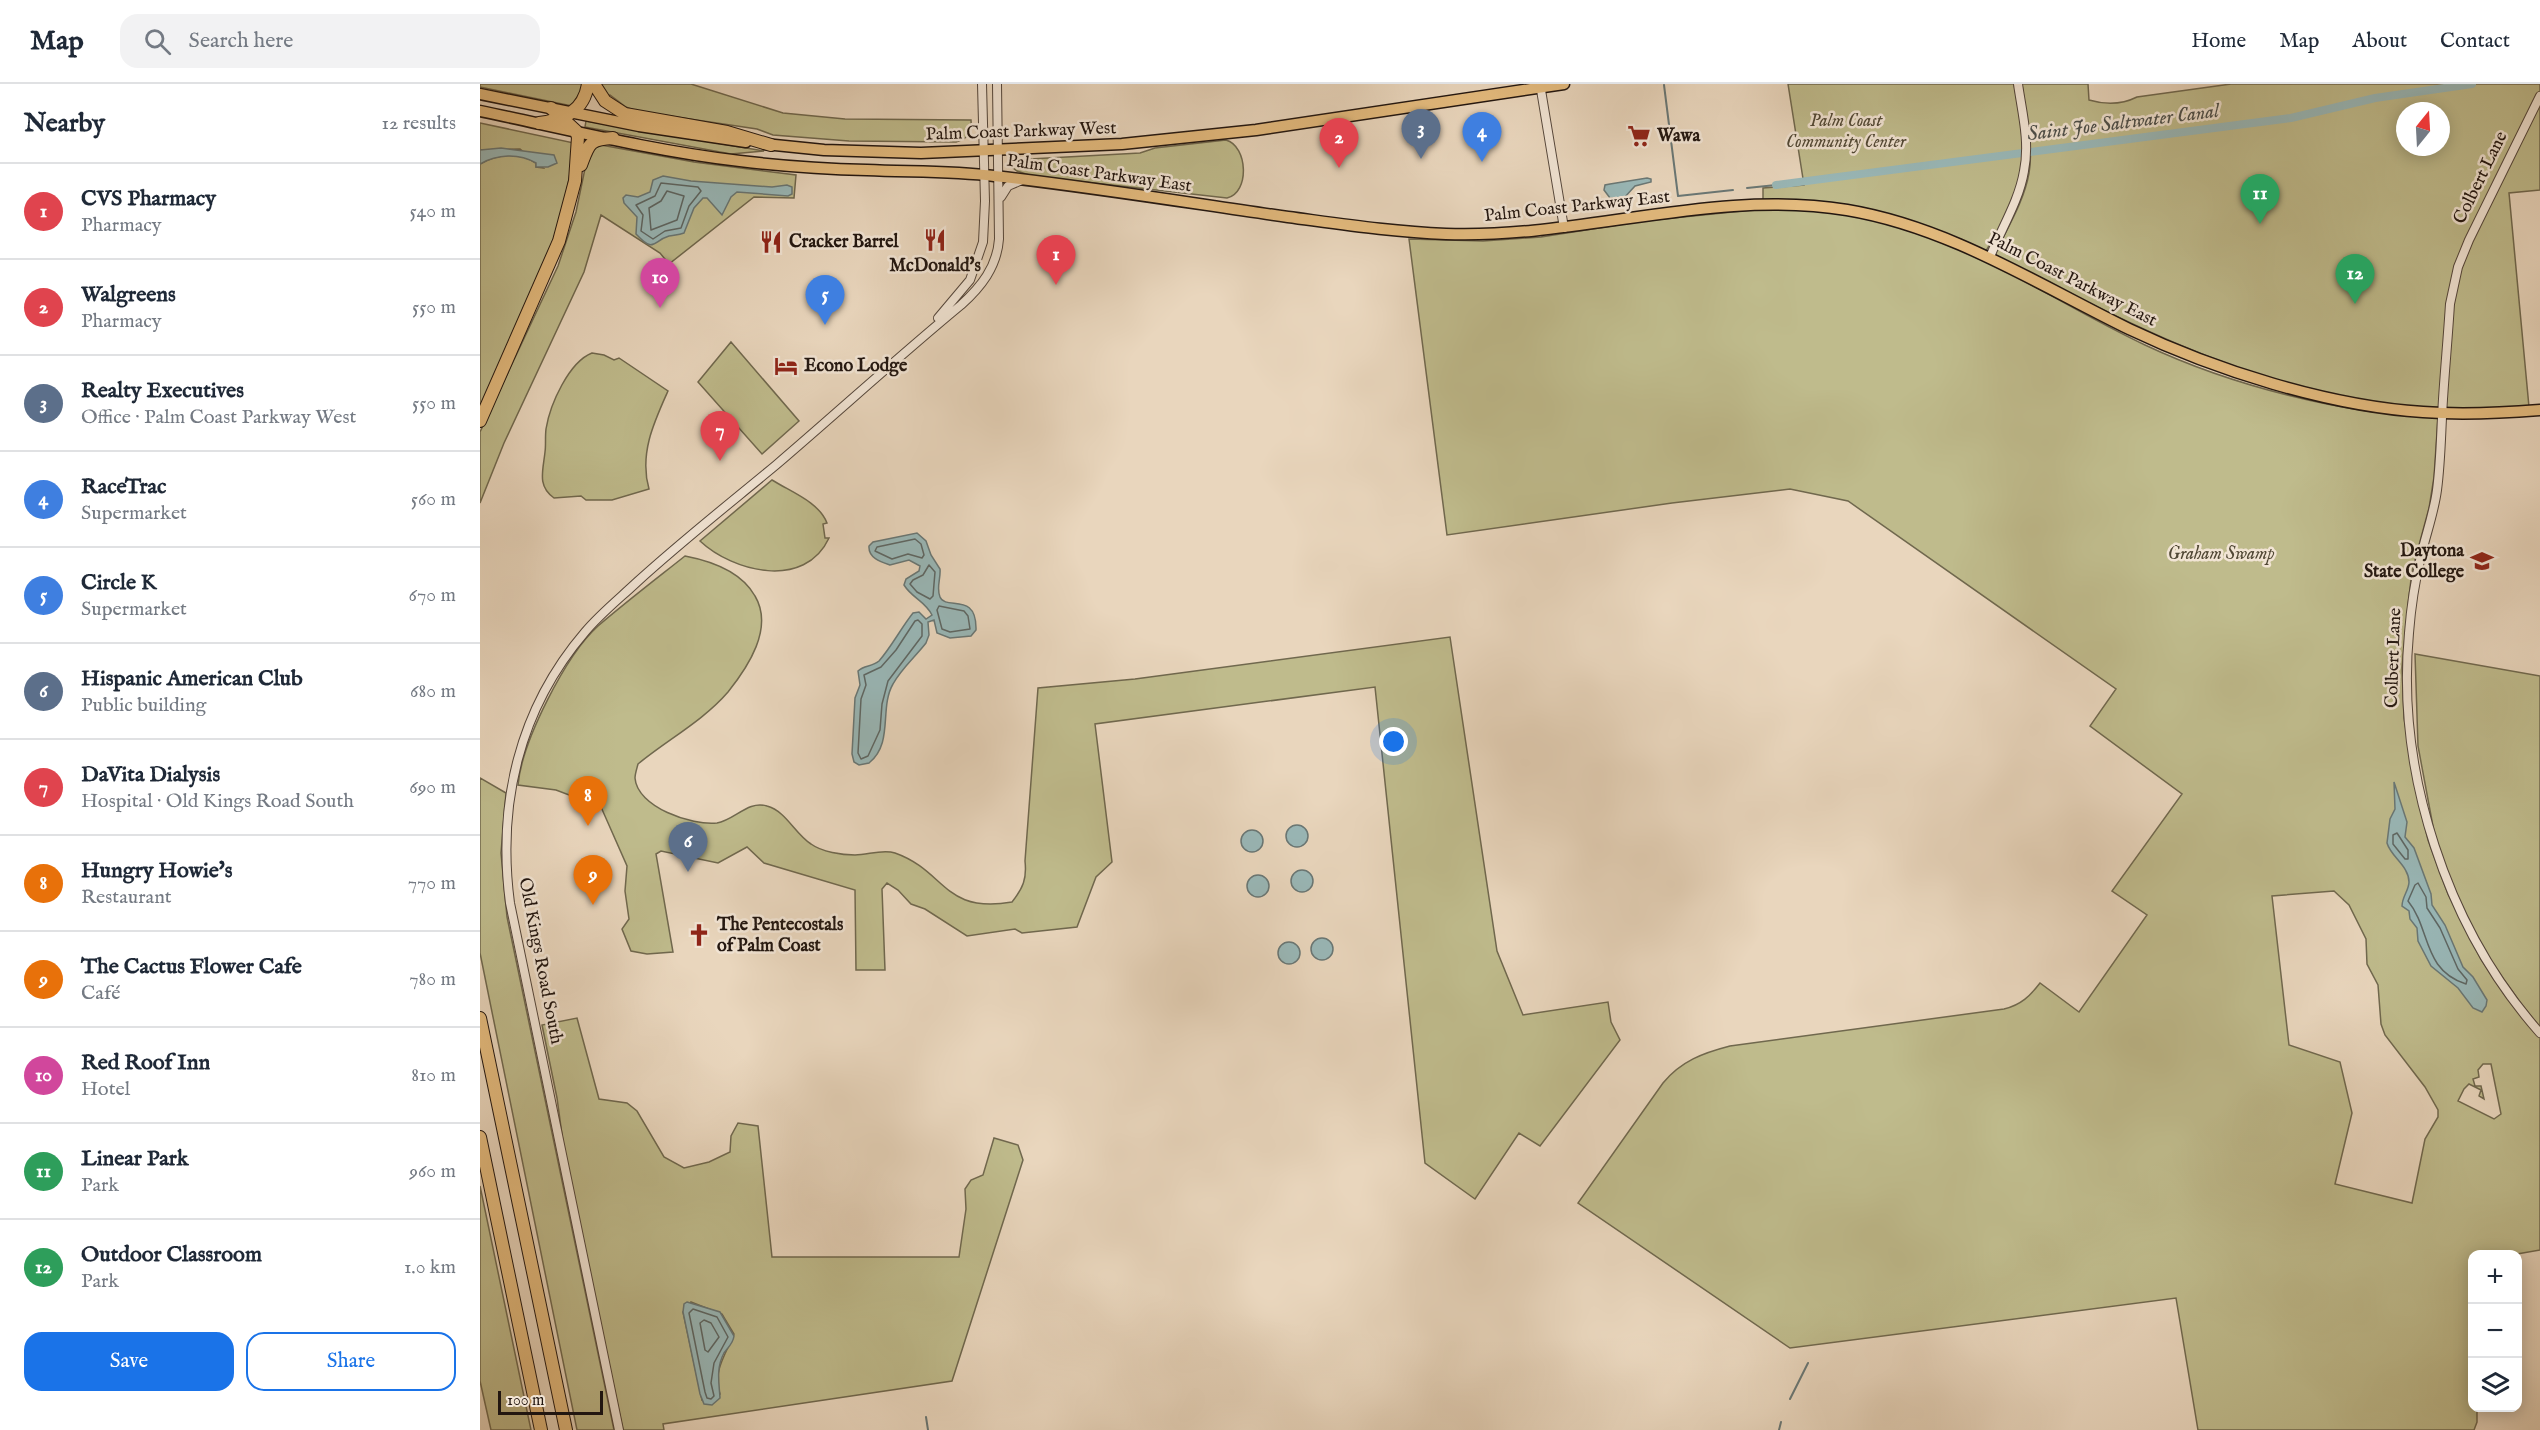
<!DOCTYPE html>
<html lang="en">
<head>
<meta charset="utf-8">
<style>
  :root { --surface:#fff; --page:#f2f2f3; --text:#1f2937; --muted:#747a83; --line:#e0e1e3; --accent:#1a73e8 }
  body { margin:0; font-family:"IM FELL English",serif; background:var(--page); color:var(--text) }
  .controls { position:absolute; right:18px; bottom:18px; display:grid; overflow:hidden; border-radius:12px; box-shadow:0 3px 15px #0003 }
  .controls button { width:54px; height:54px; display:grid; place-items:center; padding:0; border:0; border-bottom:2px solid var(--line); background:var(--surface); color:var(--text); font:30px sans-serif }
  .compass { position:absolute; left:1916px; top:18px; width:54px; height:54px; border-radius:50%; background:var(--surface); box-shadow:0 3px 15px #0003; rotate:18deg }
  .scale { position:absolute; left:18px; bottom:15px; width:105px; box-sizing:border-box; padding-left:6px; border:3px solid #221610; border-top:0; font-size:16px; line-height:21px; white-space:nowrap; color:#221610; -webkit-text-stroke:4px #f1e4d4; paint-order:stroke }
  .you { position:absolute; left:914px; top:658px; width:21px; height:21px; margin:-15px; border:4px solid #fff; border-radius:50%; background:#1a73e8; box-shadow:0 0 0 9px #1a73e833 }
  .badge { display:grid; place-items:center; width:39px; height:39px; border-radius:50%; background:var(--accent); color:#fff; font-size:20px; font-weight:700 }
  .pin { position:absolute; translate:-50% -50px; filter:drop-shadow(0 2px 3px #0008) }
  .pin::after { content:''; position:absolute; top:32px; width:21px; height:18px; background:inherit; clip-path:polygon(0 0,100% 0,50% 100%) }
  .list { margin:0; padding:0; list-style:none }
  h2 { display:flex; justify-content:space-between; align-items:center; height:78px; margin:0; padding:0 24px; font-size:26px }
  h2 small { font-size:20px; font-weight:400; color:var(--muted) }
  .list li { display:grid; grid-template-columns:39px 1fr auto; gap:18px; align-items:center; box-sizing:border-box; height:96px; padding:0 24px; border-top:2px solid var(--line) }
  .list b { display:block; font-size:22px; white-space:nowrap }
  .list p { margin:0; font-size:20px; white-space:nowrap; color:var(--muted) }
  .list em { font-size:20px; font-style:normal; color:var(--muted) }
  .actions { display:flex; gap:12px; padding:18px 24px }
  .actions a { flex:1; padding:14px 0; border:2px solid var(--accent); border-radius:18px; text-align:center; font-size:21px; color:var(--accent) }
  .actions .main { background:var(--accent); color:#fff }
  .icon { flex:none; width:33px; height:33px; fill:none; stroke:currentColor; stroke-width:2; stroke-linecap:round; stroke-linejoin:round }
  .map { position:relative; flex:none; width:2060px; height:1346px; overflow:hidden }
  header { display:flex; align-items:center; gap:36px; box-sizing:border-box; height:84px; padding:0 30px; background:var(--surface); border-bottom:2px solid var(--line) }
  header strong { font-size:28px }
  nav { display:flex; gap:33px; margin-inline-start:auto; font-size:21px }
  .search { width:420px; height:54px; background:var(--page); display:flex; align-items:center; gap:15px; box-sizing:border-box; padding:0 21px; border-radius:18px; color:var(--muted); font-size:22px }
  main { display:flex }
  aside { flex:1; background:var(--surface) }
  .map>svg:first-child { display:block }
</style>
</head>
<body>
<header>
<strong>Map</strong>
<div class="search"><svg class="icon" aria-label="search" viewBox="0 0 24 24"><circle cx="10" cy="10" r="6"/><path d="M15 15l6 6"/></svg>Search here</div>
<nav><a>Home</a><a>Map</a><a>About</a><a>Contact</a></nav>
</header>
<main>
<aside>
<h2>Nearby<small>12 results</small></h2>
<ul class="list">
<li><span class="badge" style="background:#e0444e">1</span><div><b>CVS Pharmacy</b><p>Pharmacy</p></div><em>540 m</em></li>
<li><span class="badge" style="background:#e0444e">2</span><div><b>Walgreens</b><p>Pharmacy</p></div><em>550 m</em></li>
<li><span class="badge" style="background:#5c6f8a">3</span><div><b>Realty Executives</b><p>Office · Palm Coast Parkway West</p></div><em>550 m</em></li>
<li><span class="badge" style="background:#3f7fe0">4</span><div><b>RaceTrac</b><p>Supermarket</p></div><em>560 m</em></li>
<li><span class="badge" style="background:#3f7fe0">5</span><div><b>Circle K</b><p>Supermarket</p></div><em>670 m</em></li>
<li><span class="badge" style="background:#5c6f8a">6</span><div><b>Hispanic American Club</b><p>Public building</p></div><em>680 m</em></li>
<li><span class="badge" style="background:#e0444e">7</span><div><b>DaVita Dialysis</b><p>Hospital · Old Kings Road South</p></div><em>690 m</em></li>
<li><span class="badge" style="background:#e8710a">8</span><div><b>Hungry Howie's</b><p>Restaurant</p></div><em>770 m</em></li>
<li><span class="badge" style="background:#e8710a">9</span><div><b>The Cactus Flower Cafe</b><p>Café</p></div><em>780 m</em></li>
<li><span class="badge" style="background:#d1479c">10</span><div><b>Red Roof Inn</b><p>Hotel</p></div><em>810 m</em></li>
<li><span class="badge" style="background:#2e9e5b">11</span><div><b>Linear Park</b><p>Park</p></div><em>960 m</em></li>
<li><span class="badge" style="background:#2e9e5b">12</span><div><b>Outdoor Classroom</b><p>Park</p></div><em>1.0 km</em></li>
</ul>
<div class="actions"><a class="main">Save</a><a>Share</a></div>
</aside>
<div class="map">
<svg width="2060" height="1346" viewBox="0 0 2060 1346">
  <rect width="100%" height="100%" fill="#e9d6bd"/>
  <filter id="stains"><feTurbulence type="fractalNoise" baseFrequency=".00333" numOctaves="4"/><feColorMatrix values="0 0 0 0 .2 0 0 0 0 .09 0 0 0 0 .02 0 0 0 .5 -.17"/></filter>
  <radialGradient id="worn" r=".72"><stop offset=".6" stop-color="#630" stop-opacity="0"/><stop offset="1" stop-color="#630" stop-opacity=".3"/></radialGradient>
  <path fill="#bfbb8c" stroke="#70684e" stroke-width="1.5" fill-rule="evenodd" d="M0 0H105L92 22 0 3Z
    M118 0H211L303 29 365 35 491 36C492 49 489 54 476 58L369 57 293 51 277 45 156 27 146 23 130 11 126 12Z
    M1308 0H1534C1538 24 1544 50 1542 75 1540 106 1522 140 1506 167L1420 134 1283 117V104L1324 101Z
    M1542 0H1608L1609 16C1626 21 1641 21 1657 13L1751 0H2060V106L2029 109 2049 323C1988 325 1927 327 1867 315 1742 289 1628 229 1514 172 1526 146 1544 118 1549 89 1554 62 1545 28 1542 0ZM1925 27H1961V63H1925Z
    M106 37 284 67 251 70 105 43Z
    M0 39 94 59C86 154 37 243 0 330V80C18 70 39 68 56 79V83L63 84 40 65 0 66Z
    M746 56C768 62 770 109 747 114L552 92 537 87 528 80 531 76 660 69 675 64Z
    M121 61 214 78 316 91 314 114 274 113 189 180 180 169 121 131 104 188 24 359 0 419V348L78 182 96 128 107 75 115 64Z
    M1282 125C1316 126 1348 126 1381 133 1485 152 1571 217 1665 261 1750 301 1864 331 1958 333L1954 393 1949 424 1932 487 1928 521 1922 584 1924 634 1936 705 1948 756 1968 810 2001 875 2024 910 2060 954V1166L2037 1170H1992V1324H1997V1338L1994 1346H1718L1696 1214 1310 1264 1098 1119 1183 999C1201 977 1223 969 1250 962L1524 925C1541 921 1550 912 1560 899L1599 928 1667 831 1632 807 1702 710 1610 642 1636 605 1368 417 1310 405 1192 419 967 451 929 155 1003 157 1061 153 1164 137ZM1854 807 1869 821 1886 855 1887 880 1898 901 1901 940 1905 951 1945 1003 1958 1026V1033L1945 1055 1932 1119 1855 1100 1872 1029 1860 978 1809 961 1792 812ZM2003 980H2011L2021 1030 2014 1035 1978 1017 1984 1005 1989 1000 2001 1006 1999 1012 2004 1015 2001 1002H1995L1993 995 1999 993 1998 986Z
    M251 258 319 337 282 370 218 298Z
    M112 269 124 271 134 276 139 274 188 307C174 338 159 370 169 405L132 416H106L101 412 74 414C57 402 63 387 65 368 66 361 65 353 66 345 70 320 89 278 112 269Z
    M292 396C311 408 339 418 347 439L343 440 345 454H349C325 506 253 488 220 457Z
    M205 472C231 477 261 487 275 512 294 544 268 583 248 608 223 637 187 656 158 680 157 684 155 690 155 694 157 723 212 742 237 739 255 736 268 716 287 722 306 727 315 750 331 760 342 768 362 771 375 771 388 771 402 765 415 769 466 787 463 830 532 818 543 804 547 795 545 777L558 604 655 595 970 553 1017 867 1043 931 1128 918 1131 938 1140 956 1060 1062 1039 1049 995 1115 945 1079 895 603 615 640 632 778 616 793 597 843 542 849 535 845 487 852 445 825 431 820 418 806 407 799 402 805 405 886H376L375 806 284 779 267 763 238 779 181 767 176 770 193 868 167 870 151 867 142 845 149 835 145 807 147 782 121 723 76 706 38 701C42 657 86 571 118 542 146 518 176 495 205 472Z
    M1935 570 2060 592V943L2042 921 2003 866 1968 792 1955 753 1938 662Z
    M0 694 26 709 21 769 27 833 134 1346H97L0 869Z
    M97 934 119 1015 147 1019 157 1027 184 1073 204 1084 229 1078 250 1068 251 1052 258 1039 278 1042 292 1173H479L486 1125 485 1105 491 1096 503 1091 514 1054 538 1061 543 1076 472 1297 183 1340 184 1346H143L86 1080 77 1014 62 941ZM211 1218 242 1230 254 1250C246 1270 232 1288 240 1310L222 1316 203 1228Z
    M0 1102 51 1346H11L0 1297Z"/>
  <path fill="#99b8b8" stroke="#697775" stroke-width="1.5" d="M21 64 74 71 77 79 68 83H56V79C39 69 17 70 0 80V66Z
    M183 92 211 97 292 103 307 101 312 103V110L308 112 257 108 251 113 242 131 227 114H223L214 124 204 149C199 151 194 151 189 152 172 157 175 170 156 150L157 133 144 119 143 114 146 111 158 113 170 108 173 96Z
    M1167 94 1171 95V98L1155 102 1144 114H1130L1124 106 1125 101 1130 100Z
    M437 449 446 457 451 471 460 485C461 494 456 504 460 513 466 527 497 507 496 546L491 552 470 554 457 549 454 536 448 538 449 551 446 559C436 572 421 585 413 600 399 624 414 659 389 679L379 681 374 678 372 670 375 614 380 601 378 587C384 581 392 583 399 577 412 562 421 544 433 529L439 528 446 535 452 531C445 517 432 514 424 501L426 495 439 487 440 482 429 476 410 481C401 478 388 474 389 462L393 458Z
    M1914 698 1927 738 1925 753 1934 764 1951 810 1952 821 1965 841 1983 883 1993 893 2007 916 2006 922 2002 928 1993 924 1978 904 1951 882 1938 857 1937 844 1930 835 1929 827 1922 822C1922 813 1929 806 1929 798 1929 782 1911 773 1907 759L1910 735 1915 725Z
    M806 752a11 11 0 1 1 22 0a11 11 0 1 1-22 0Z
    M761 757a11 11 0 1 1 22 0a11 11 0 1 1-22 0Z
    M811 797a11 11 0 1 1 22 0a11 11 0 1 1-22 0Z
    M767 802a11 11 0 1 1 22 0a11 11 0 1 1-22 0Z
    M831 865a11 11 0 1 1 22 0a11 11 0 1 1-22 0Z
    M798 869a11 11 0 1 1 22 0a11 11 0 1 1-22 0Z
    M207 1218 240 1228 254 1252C253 1260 248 1263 244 1269 236 1284 239 1298 240 1314L232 1321 224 1320 220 1310 203 1228 204 1220Z"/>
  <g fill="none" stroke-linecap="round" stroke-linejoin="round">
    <path stroke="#5e6764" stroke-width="1.5" d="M181 99 218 103 221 107 209 122 201 144 185 147 173 155 161 147 163 131 156 121 175 112Z
      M187 107 204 112 197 136 171 146 169 124 181 117Z
      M435 455 441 460 444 471 442 474 428 470 412 475 395 467 397 463Z
      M449 481 455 488 453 512 450 515 437 508 430 500 433 496 443 491Z
      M459 522 484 527 488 532 490 545 470 548 462 545 457 526Z
      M438 536 442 540V552L408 597 402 620 400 646 388 672 381 675 378 669 381 615 386 601 384 591 401 583 416 566 435 537Z
      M1917 749 1928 766V775H1925L1913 760V751Z
      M1938 799 1946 813 1947 824 1960 844 1978 885 1987 896 1986 900C1942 886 1951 845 1928 817L1935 801Z
      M213 1225 237 1233 248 1253 234 1279 231 1299 234 1312 231 1315 227 1314 225 1308 209 1229Z
      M224 1236 231 1239 239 1253 228 1268 225 1266 220 1239Z"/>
    <path stroke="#697775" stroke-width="2" d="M1184 1 1198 112 1253 106
      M1267 104 1296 101
      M1310 1315 1328 1279
      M446 1333 448 1346
      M1299 1346 1301 1338"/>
    <path stroke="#99b8b8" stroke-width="8" d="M1296 101 1811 34 1895 14 1992 0"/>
    <g stroke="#54463b" stroke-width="10">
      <path id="minor" d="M1060 0 1084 144
        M2060 12 1989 156 1978 183 1970 220C1968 252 1965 284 1963 315 1961 346 1961 376 1957 406 1954 429 1946 450 1941 472 1935 497 1931 523 1929 549 1916 689 1967 844 2060 949
        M521 113 528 102 542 96
        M1510 173C1521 145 1539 117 1544 87 1550 58 1542 28 1538 0
        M458 234 490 196 503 158 505 117 502 0
        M139 1346 30 819C17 720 39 625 105 548 120 530 140 514 157 498 202 457 249 420 296 381 358 328 418 273 481 221 501 203 517 183 519 155L517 0"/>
    </g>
    <g stroke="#221610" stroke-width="13">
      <path id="major" d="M0 10 159 42 266 58
        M0 27C86 45 173 67 260 77 302 82 345 85 387 86 429 88 472 87 514 92 612 103 710 119 808 133 861 140 913 148 966 150 1100 155 1233 104 1367 126 1469 143 1557 200 1649 245 1735 286 1848 322 1943 328 1982 331 2022 329 2060 326
        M285 60 344 66 441 69 642 60 776 46 1084 0"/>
    </g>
    <g stroke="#221610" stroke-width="14">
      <path id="highway" d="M114 0 125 17 145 30 247 48 291 61
        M59 39C84 36 104 27 108 0
        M101 81C109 60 109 55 133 54
        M0 337 79 157 95 97 98 53 96 47 71 24
        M0 934 86 1346
        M0 1053 61 1346"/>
    </g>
    <use href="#minor" stroke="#f1e4d4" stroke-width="8"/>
    <use href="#major" stroke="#e4bb7e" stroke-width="10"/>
    <use href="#highway" stroke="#e4bb7e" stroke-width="12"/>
  </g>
  <defs>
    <g id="supermarket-bare" transform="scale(1.8)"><path d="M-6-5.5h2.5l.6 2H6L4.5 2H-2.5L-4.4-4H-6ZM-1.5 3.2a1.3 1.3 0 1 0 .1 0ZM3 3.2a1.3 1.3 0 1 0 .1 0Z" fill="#8f2418" stroke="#f1e4d4" stroke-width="2.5" paint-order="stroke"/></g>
    <g id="restaurant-bare" transform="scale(1.8)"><path d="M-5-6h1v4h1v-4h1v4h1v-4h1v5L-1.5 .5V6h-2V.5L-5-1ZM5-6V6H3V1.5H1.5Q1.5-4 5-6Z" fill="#8f2418" stroke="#f1e4d4" stroke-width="2.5" paint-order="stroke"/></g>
    <g id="hotel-bare" transform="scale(1.8)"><path d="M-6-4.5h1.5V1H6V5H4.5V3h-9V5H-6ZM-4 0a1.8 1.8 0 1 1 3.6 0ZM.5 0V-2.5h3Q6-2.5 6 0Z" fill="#8f2418" stroke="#f1e4d4" stroke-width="2.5" paint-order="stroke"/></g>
    <g id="university-bare" transform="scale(1.8)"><path d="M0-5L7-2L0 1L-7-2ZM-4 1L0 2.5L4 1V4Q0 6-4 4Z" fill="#8f2418" stroke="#f1e4d4" stroke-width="2.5" paint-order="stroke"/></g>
    <g id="church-bare" transform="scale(1.8)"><path d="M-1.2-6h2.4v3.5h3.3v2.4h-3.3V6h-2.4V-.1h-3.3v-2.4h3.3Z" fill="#8f2418" stroke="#f1e4d4" stroke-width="2.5" paint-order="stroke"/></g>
  </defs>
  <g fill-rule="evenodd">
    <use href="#supermarket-bare" x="1159" y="52"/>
    <use href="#restaurant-bare" x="455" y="156"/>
    <use href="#restaurant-bare" x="291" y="158"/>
    <use href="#hotel-bare" x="306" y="282"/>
    <use href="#university-bare" x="2002" y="477"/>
    <use href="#church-bare" x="219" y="851"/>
  </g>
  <g text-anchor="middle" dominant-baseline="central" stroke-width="5" stroke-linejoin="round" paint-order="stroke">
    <g font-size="18" font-style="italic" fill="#514835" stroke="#f1e4d4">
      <text x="1366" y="37">Palm Coast<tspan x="1366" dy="21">Community Center</tspan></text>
      <text x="1741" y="470">Graham Swamp</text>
    </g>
    <g font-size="18" fill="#221610" stroke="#f1e4d4">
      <text transform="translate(541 48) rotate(-2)">Palm Coast Parkway West</text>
      <text transform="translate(619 90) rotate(8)">Palm Coast Parkway East</text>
      <text transform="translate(2001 94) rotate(-64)">Colbert Lane</text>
      <text transform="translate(1097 123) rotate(-6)">Palm Coast Parkway East</text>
      <text transform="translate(1592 196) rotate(27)">Palm Coast Parkway East</text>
      <text transform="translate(1914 574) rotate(-88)">Colbert Lane</text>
      <text transform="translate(60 877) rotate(79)">Old Kings Road South</text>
    </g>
    <g font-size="18" font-weight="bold" fill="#221610" stroke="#f1e4d4" text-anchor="start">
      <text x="1177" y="52">Wawa</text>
      <text x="309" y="158">Cracker Barrel</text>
      <text x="455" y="182" text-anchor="middle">McDonald's</text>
      <text x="324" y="282">Econo Lodge</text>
      <text x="1984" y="467" text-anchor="end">Daytona<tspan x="1984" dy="21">State College</tspan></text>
      <text x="237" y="841">The Pentecostals<tspan x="237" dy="21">of Palm Coast</tspan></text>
    </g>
    <g font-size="20" font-style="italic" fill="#4c4f4b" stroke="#f1e4d4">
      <text transform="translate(1643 39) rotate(-7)">Saint Joe Saltwater Canal</text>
    </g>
  </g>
  <rect width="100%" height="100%" filter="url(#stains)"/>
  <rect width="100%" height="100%" fill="url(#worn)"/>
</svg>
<div class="controls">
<button>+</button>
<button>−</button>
<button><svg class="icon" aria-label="layers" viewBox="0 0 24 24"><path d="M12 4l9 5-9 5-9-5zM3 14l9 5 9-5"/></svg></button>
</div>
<svg class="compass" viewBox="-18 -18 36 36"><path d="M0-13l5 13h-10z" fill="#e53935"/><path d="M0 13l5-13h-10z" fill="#747a83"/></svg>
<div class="scale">100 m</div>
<div class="you"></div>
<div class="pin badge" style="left:576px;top:201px;background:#e0444e">1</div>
<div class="pin badge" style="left:859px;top:84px;background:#e0444e">2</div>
<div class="pin badge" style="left:941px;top:75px;background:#5c6f8a">3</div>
<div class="pin badge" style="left:1002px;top:78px;background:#3f7fe0">4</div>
<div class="pin badge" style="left:345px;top:241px;background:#3f7fe0">5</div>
<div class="pin badge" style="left:208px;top:788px;background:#5c6f8a">6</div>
<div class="pin badge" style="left:240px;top:377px;background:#e0444e">7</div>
<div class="pin badge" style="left:108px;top:742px;background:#e8710a">8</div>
<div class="pin badge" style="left:113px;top:821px;background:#e8710a">9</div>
<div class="pin badge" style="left:180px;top:224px;background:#d1479c">10</div>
<div class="pin badge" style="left:1780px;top:140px;background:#2e9e5b">11</div>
<div class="pin badge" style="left:1875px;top:220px;background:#2e9e5b">12</div>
</div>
</main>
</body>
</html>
